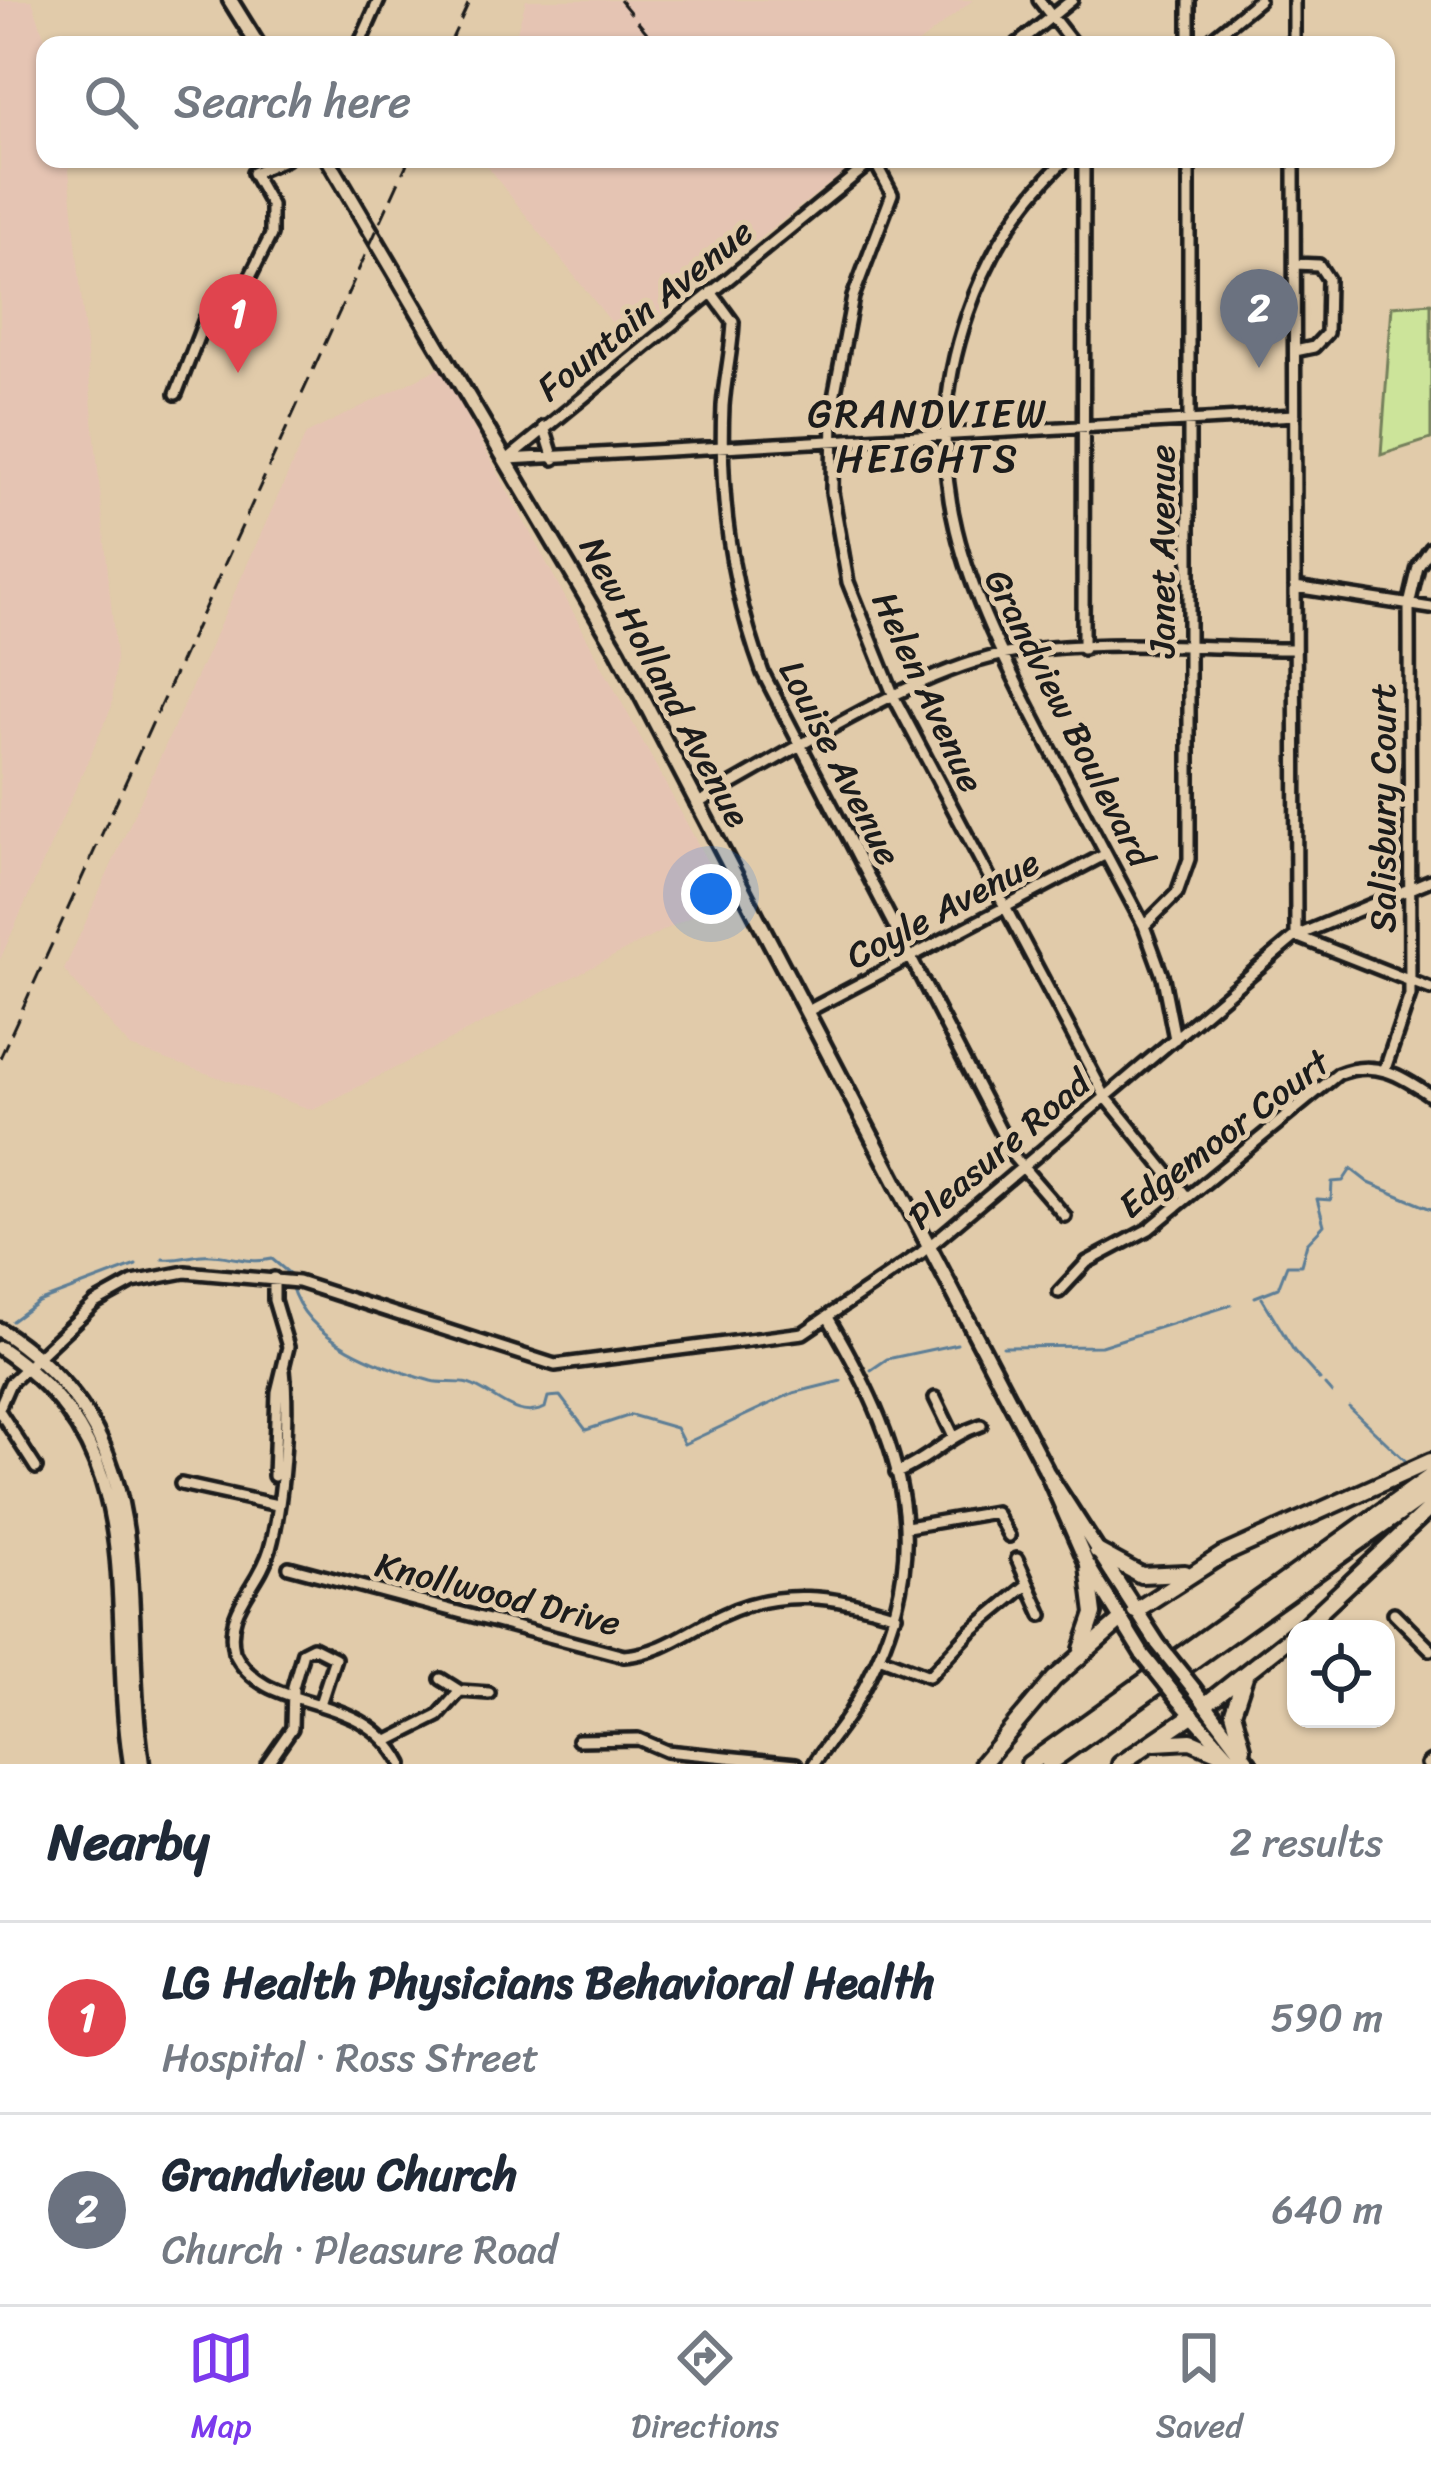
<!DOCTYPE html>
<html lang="en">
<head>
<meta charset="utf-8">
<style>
  :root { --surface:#fff; --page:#f2f2f3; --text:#1f2937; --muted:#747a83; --line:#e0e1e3; --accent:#7c3aed }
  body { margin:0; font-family:Sriracha,sans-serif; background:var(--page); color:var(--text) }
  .controls { position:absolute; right:36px; bottom:36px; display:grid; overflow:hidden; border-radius:24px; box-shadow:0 3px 9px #0004 }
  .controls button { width:108px; height:108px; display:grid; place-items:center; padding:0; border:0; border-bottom:3px solid var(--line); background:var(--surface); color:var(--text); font:60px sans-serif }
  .you { position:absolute; left:711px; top:894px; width:42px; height:42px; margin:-30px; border:9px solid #fff; border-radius:50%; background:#1a73e8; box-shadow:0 0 0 18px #1a73e833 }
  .badge { display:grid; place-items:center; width:78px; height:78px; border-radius:50%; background:var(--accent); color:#fff; font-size:39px; font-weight:700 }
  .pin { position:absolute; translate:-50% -99px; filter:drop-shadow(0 3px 6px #0008) }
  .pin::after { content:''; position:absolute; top:63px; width:42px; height:36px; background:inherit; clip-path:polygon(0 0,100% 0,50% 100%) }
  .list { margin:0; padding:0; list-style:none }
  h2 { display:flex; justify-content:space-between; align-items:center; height:156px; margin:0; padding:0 48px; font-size:51px }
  h2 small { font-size:39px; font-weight:400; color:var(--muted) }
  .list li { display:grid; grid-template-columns:78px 1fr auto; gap:36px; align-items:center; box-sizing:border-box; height:192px; padding:0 48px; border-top:3px solid var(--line) }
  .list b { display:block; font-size:45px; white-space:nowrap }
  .list p { margin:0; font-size:39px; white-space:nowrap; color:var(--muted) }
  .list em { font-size:39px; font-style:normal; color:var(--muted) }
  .icon { flex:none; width:66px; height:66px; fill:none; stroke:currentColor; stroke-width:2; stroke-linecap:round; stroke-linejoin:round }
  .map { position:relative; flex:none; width:1431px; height:1764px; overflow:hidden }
  .search { position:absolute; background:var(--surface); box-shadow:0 3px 9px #0004; left:36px; right:36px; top:36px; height:132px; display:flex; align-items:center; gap:30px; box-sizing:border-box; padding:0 42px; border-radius:24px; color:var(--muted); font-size:45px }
  .sheet { height:540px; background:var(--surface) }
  nav { display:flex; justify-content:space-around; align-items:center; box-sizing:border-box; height:168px; border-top:3px solid var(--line); background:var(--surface); font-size:33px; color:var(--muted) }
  nav a { display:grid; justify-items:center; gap:6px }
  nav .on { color:var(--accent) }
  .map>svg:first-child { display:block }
</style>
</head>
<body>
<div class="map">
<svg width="1431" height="1764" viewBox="0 0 1431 1764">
  <rect width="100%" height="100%" fill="#e1cbaa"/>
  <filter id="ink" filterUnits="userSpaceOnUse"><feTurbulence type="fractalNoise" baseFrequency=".00833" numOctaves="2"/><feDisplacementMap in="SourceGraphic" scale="24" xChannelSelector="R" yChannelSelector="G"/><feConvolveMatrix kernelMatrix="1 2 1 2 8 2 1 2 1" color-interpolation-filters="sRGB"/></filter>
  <g filter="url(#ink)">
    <path fill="#e5c4b3" d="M0 0H32L47 45 45 159H68L116 656 112 706 0 960Z
      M526 0H973L916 45H513Z
      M481 159H861L627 342Z
      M441 367 727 898 313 1110 130 1047 64 970 306 434Z"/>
    <path fill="#cce49a" stroke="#74805b" stroke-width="3" d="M1431 303V439L1381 455 1392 306Z"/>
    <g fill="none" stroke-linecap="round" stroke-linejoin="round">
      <path stroke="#5d7e96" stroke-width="3" d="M163 1259C179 1261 187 1256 202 1255 226 1253 246 1265 272 1259L291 1275
        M291 1285C307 1342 382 1367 431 1381 443 1384 456 1381 468 1384 495 1392 515 1422 545 1408L548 1397 560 1396 586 1430 631 1415 676 1428 684 1444 793 1393 841 1381
        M1255 1297 1278 1288 1287 1265H1301L1307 1243 1324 1225 1317 1199 1331 1200 1332 1182 1343 1181 1351 1169 1369 1183 1431 1209
        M1262 1298 1294 1351 1320 1380
        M12 1321 38 1302 136 1265
        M1003 1347 1101 1346 1231 1305
        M871 1370 887 1359 957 1344
        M1325 1385 1332 1393
        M1349 1407 1411 1466"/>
      <g stroke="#1c1c1c" stroke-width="18">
        <path id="minor" d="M1039 0 1074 45
          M359 45 379 0
          M1016 45 1072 0
          M1189 45V0
          M1204 45 1259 0
          M1294 45V0
          M1066 159C1021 201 988 255 968 313 912 473 968 591 1041 731 1076 796 1110 861 1144 926L1163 978 1175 1039
          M1294 159 1296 936
          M874 160 892 194 853 297 833 403 832 492 848 582 895 699 1105 1096 1187 1197
          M1295 264 1319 265 1328 279 1327 333 1314 347 1295 351
          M711 292 733 322C732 350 725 378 723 406 719 497 731 587 763 673L1014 1157 1065 1216
          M176 394 205 319 249 279 271 235V205L253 173 286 159
          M544 427 554 459
          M508 459 1295 415
          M508 459 875 159
          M1295 587 1431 608
          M1083 649 1084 159
          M696 804C782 758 910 674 1001 655 1091 637 1203 649 1295 649
          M1144 926 1177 893 1189 859V159
          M1296 936 1431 989
          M806 1012 1106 854
          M1385 1069 1410 995 1409 605 1418 567 1431 548
          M274 1278V1300L288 1347 277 1392 274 1476
          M1059 1292 1087 1262 1149 1229 1338 1074C1375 1059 1401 1075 1431 1096
          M284 1370C289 1418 283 1502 270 1549 259 1588 224 1608 234 1652 265 1718 360 1685 402 1764
          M935 1398 953 1435
          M0 1406 10 1383 95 1303 133 1282 185 1272 298 1282 555 1365 803 1333 921 1253 1296 936 1431 880
          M0 1412 36 1468
          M896 1473C928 1461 947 1436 981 1425
          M181 1484 277 1505
          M907 1527 995 1512 1009 1536
          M1017 1559 1042 1615
          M289 1567 624 1656C662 1653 687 1632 720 1616 779 1587 836 1596 896 1615
          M1394 1613 1431 1650
          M879 1657 929 1676 970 1632 1028 1584
          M441 1679 460 1691
          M578 1740 638 1739 666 1751 796 1764
          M388 1741 438 1716 460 1691 489 1693
          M267 1764 292 1728 293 1687 303 1652 313 1647 335 1658 320 1704
          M814 1764C825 1745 840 1730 851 1711 938 1563 913 1462 829 1319
          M1427 1764 1431 1761"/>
      </g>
      <g stroke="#1c1c1c" stroke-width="21">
        <path id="major" d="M230 0 258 45
          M328 159 618 651 1045 1468 1088 1566 1143 1655
          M0 1330C169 1441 117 1594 142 1764
          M0 1348C157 1454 106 1605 131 1764
          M1045 1469 1158 1644
          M1194 1689 1250 1764
          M1179 1700 1230 1757"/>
      </g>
      <g stroke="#1c1c1c" stroke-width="22">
        <path id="highway" d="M1097 1551 1141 1575 1185 1573
          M1135 1611 1222 1555 1431 1461
          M1301 1629 1431 1507
          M1082 1649 1094 1614 1088 1566
          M1206 1704 1296 1633
          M1155 1743 1191 1741 1231 1758
          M1243 1748 1233 1712 1245 1676
          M982 1764 1054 1679 1120 1621
          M1029 1764 1431 1476
          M1048 1764 1431 1491
          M1120 1764 1192 1715"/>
      </g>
      <use href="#minor" stroke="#e1cbaa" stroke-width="9"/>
      <use href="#major" stroke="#e1cbaa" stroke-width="12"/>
      <use href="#highway" stroke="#e1cbaa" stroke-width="14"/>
      <path stroke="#1c1c1c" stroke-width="3" stroke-dasharray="18 9" stroke-linecap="butt" d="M620 0 657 45
        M449 45 470 0
        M0 1058 409 159"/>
      <g stroke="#1c1c1c" stroke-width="21" stroke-linecap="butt">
        <path id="major-bridge" d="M1158 1644 1194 1689
          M1143 1655 1179 1700"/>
      </g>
      <use href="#major-bridge" stroke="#e1cbaa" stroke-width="12"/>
    </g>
  </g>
  <g text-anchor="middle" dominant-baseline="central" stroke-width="10" stroke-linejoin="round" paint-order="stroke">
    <g font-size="36" fill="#1c1c1c" stroke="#e1cbaa">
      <text transform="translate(645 310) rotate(-39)">Fountain Avenue</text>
      <text transform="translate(1162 551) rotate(-90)">Janet Avenue</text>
      <text transform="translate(665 682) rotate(62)">New Holland Avenue</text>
      <text transform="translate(928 692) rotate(65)">Helen Avenue</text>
      <text transform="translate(1069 718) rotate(63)">Grandview Boulevard</text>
      <text transform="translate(840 763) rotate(63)">Louise Avenue</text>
      <text transform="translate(1383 808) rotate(-90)">Salisbury Court</text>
      <text transform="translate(943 909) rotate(-28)">Coyle Avenue</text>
      <text transform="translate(1224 1134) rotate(-37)">Edgemoor Court</text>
      <text transform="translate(999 1150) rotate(-40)">Pleasure Road</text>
      <text transform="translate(498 1594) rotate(14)">Knollwood Drive</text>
    </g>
    <g font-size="39" letter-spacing="3" fill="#1c1c1c" stroke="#e1cbaa">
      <text x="928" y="413">GRANDVIEW<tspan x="928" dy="45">HEIGHTS</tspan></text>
    </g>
  </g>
</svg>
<div class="controls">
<button><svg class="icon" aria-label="locate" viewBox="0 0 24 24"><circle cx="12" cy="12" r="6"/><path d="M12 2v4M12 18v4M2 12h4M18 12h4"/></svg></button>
</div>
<div class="you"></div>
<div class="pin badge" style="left:238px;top:373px;background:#e0444e">1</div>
<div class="pin badge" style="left:1259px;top:368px;background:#6b7280">2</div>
<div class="search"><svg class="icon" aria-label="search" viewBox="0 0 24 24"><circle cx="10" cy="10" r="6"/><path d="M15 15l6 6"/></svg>Search here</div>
</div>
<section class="sheet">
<h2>Nearby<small>2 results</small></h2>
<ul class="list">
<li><span class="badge" style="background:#e0444e">1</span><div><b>LG Health Physicians Behavioral Health</b><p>Hospital · Ross Street</p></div><em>590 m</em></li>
<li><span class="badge" style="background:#6b7280">2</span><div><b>Grandview Church</b><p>Church · Pleasure Road</p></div><em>640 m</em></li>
</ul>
</section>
<nav>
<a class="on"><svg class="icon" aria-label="map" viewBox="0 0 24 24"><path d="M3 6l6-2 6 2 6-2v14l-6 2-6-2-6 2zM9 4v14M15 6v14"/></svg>Map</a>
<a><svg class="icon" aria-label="directions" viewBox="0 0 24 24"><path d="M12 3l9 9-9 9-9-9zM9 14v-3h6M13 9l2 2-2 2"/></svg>Directions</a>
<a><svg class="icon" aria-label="saved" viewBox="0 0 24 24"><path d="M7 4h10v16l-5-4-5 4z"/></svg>Saved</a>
</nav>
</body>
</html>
